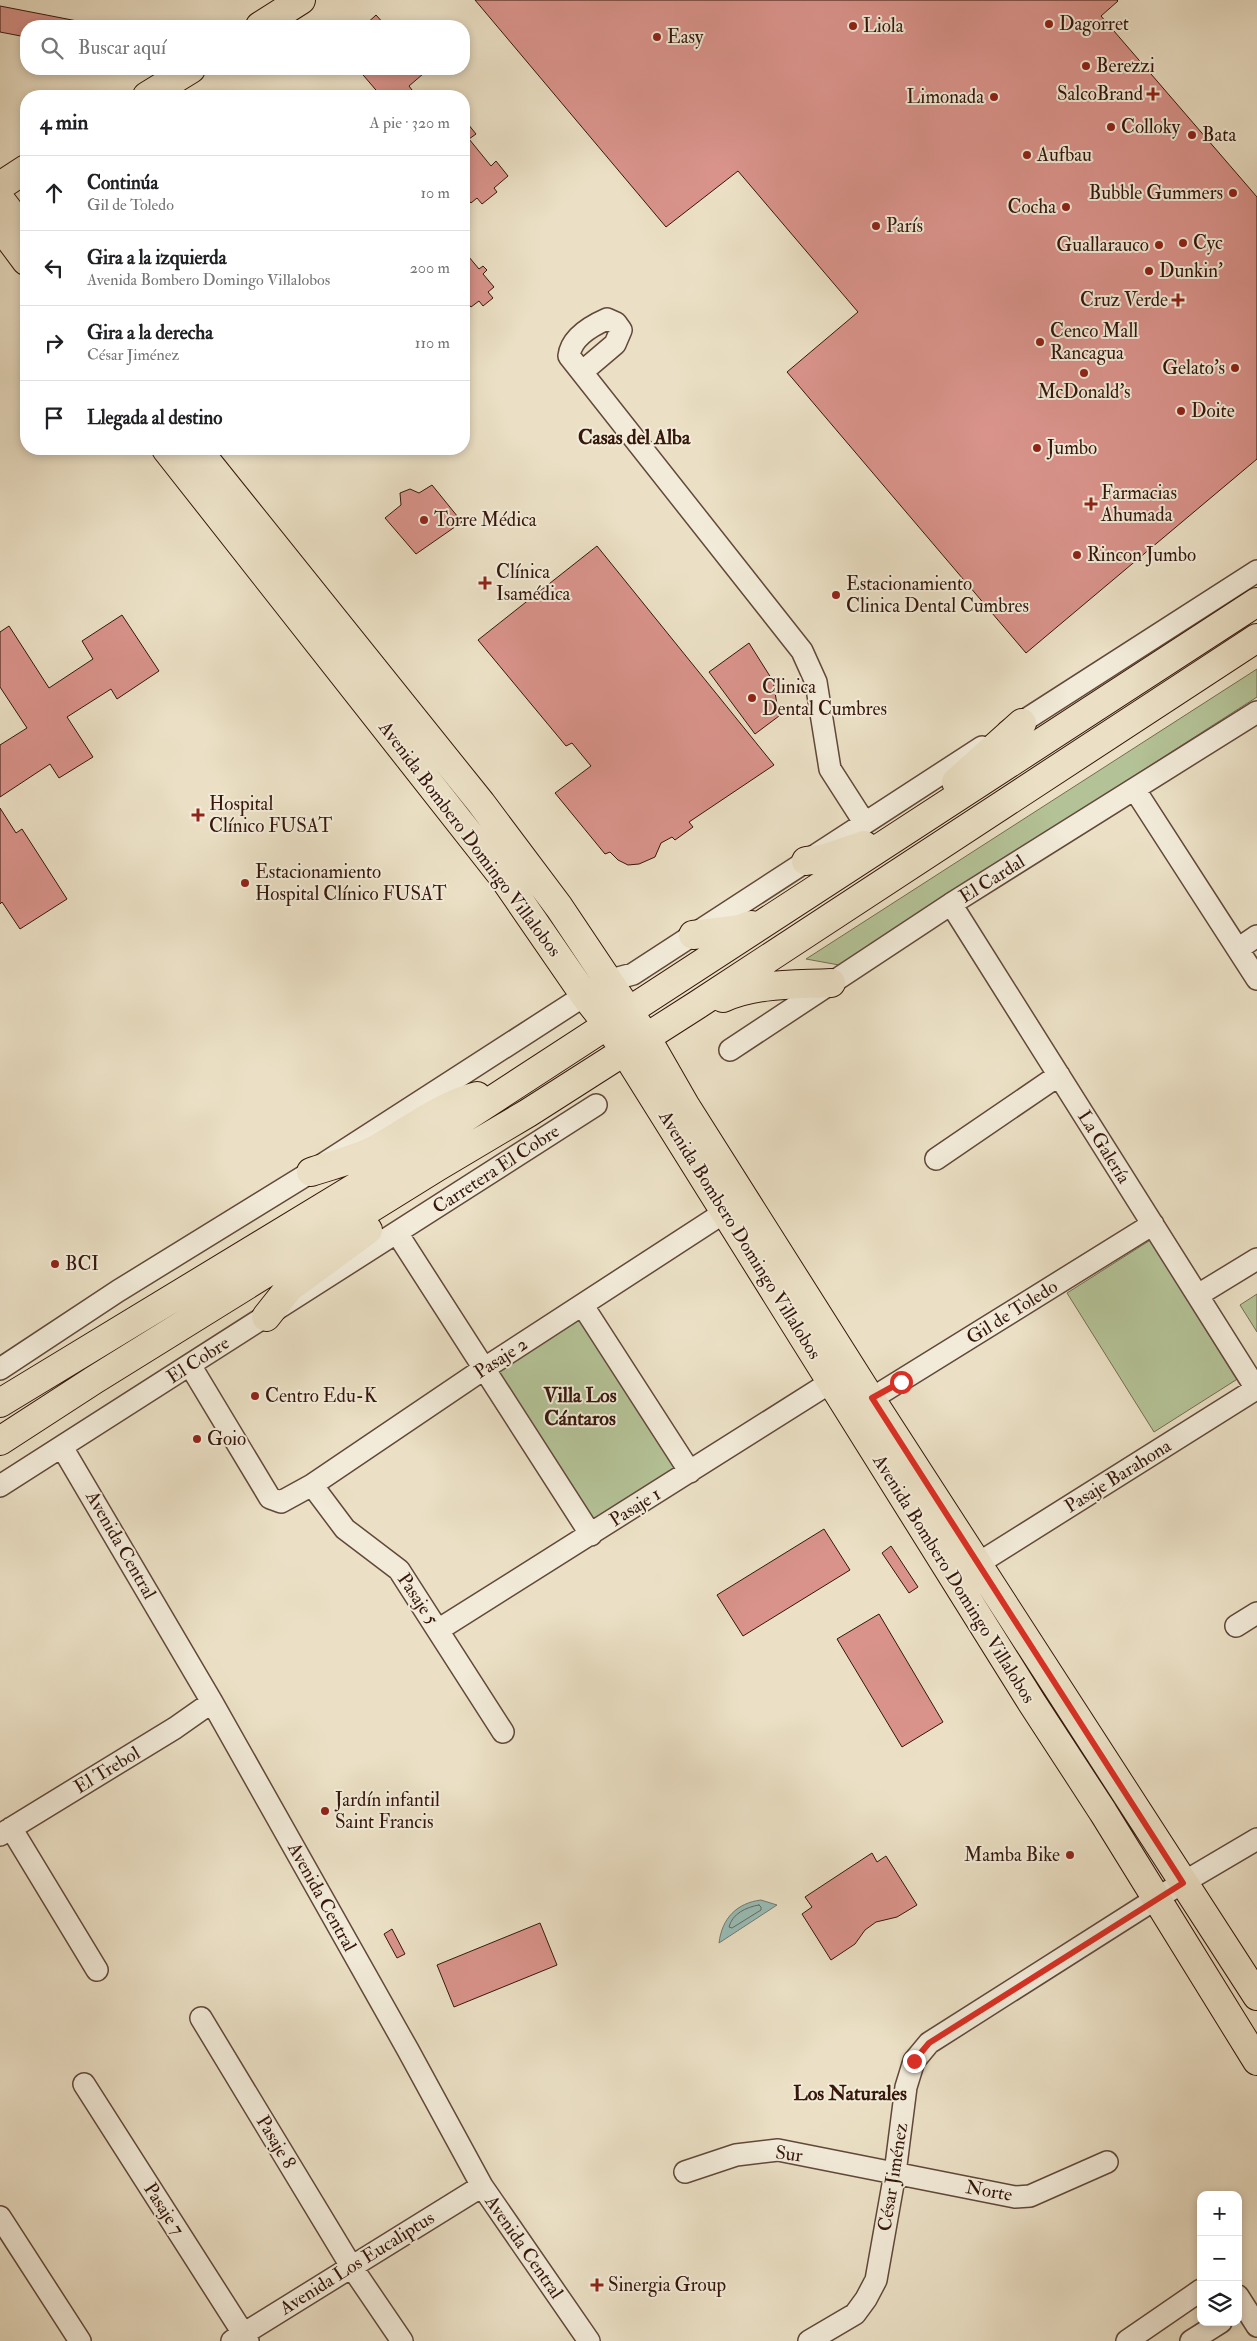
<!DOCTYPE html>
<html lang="es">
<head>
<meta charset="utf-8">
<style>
  :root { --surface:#fff; --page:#f6f6f6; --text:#202124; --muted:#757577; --line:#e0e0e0 }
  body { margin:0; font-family:"IM FELL Double Pica",serif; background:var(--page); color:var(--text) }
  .controls { position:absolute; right:15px; bottom:15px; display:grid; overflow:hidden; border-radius:10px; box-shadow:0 2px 8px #0003 }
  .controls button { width:45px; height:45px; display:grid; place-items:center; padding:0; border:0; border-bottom:1px solid var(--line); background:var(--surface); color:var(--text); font:25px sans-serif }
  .stop { position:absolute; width:15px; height:15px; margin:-11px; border:4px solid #d93025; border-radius:50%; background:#fff }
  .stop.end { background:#d93025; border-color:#fff; box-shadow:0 1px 5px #0008 }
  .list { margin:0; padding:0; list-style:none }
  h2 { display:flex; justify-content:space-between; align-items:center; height:65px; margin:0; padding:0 20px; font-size:21px }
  h2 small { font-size:16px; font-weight:400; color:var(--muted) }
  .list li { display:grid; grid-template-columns:32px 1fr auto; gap:15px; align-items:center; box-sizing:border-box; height:75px; padding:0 20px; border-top:1px solid var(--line) }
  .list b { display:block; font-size:19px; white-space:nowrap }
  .list p { margin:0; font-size:16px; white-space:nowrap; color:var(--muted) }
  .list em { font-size:16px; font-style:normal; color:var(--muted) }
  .icon { flex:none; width:28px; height:28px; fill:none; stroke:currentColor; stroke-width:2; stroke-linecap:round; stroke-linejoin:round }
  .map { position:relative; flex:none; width:1257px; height:2341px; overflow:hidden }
  .search { position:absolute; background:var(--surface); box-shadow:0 2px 8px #0003; left:20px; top:20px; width:450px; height:55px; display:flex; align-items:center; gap:12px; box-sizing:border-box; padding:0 18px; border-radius:20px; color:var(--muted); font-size:19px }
  .panel { position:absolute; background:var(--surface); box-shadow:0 2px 8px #0003; left:20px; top:90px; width:450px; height:365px; border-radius:20px }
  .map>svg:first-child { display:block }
</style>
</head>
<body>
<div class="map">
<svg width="1257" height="2341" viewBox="0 0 1257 2341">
  <rect width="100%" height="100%" fill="#ebe0c5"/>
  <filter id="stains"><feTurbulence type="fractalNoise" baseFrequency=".004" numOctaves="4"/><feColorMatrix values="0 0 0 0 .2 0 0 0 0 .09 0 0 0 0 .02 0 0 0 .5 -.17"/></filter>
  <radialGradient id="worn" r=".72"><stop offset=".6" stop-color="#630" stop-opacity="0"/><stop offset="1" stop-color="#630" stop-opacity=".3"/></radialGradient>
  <path fill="#b4c397" stroke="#746c51" d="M1257 669V697L839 965 806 959Z
    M1152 1239 1239 1378 1154 1432 1067 1293Z
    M1257 1294V1332L1240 1305Z
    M586 1315 684 1469 592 1529 493 1374Z"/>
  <path fill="#98bdb7" stroke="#707a72" d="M761 1900 777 1905 719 1943C722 1918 737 1903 761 1900Z"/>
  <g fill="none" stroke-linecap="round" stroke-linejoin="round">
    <path stroke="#666a61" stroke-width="1" d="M759 1905 761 1907V1910L732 1928 729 1927C732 1914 746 1907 759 1905Z"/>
  </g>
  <path fill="#d9938b" stroke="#35160b" d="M475 0H1117L1118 1 1101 16 1257 197V459L1026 653 787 372 858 312 738 171 666 227Z
    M0 6 103 26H26V37L0 32Z
    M376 15 386 26H364Z
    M358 69H418L423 74 409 86 412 90 405 96H381Z
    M464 119 476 134 469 139 491 166 496 161 508 176 494 188 497 192 482 204 477 198 471 203 464 195Z
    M464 251 479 269 483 266 487 270 483 274 494 287 488 292 493 298 483 306 479 301 471 307 466 301 464 303Z
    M432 485 462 522 416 554 385 518 401 505 400 493 410 489 419 493Z
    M597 546 774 765 689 822 693 827 675 840 672 837 661 843 655 857 639 864 628 865 618 860 610 852 605 854 555 793 591 766 572 743 566 746 478 640Z
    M122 615 159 671 117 699 111 689 67 717 93 757 59 778 50 764 0 797V745L27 728 0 687V632L9 626 49 688 93 659 82 641Z
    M749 643 773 681 779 716 755 734 709 672Z
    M0 808 16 833 22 829 67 899 20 929 2 902 0 904Z
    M824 1529 850 1570 743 1636 717 1595Z
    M891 1546 918 1587 909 1593 882 1553Z
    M879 1614 943 1722 902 1747 837 1639Z
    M872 1853 877 1862 886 1856 917 1905 897 1917 876 1922 865 1930 855 1944 831 1960 802 1914 812 1907 805 1897Z
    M540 1923 557 1965 454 2007 437 1965Z
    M392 1929 405 1954 397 1958 384 1934Z"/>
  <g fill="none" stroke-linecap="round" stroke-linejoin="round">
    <g stroke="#62483a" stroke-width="24">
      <path id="minor" d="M582 372 615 344 621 330 616 323 607 319C591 326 571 338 569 356L802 651 816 682 830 769 864 822
        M1008 731 1257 571
        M1135 790 1257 979
        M951 904 1257 1390
        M1238 949 1257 936
        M730 1050 951 904 1257 712
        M936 1159 1059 1075
        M397 1233 591 1535
        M1198 1295 1257 1259
        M583 1306 690 1472
        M190 1365 270 1498 281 1502 312 1485 485 1368 725 1212
        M0 1369 118 1291 311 1172 607 981 633 974 982 747
        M871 1399 1153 1224
        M62 1447 212 1702 408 2050 482 2186 589 2341
        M312 1485 345 1529 399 1570 503 1732
        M0 1486 596 1105
        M979 1563 1256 1389
        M1236 1626 1257 1613
        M438 1630 831 1382
        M11 1828 97 1970
        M0 1835 175 1728 212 1702
        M201 2018 351 2266 402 2341
        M84 2084 248 2341
        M685 2172 736 2155 778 2150 1015 2197 1030 2196 1107 2162
        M0 2217 80 2341
        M1238 2296 1257 2326
        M232 2341 482 2186
        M809 2341 855 2314 866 2299 876 2280 895 2173 906 2087 914 2061 929 2043 1157 1898 1257 1839
        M1127 2341 1201 2290
        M1191 2341 1221 2322"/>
    </g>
    <g stroke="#35160b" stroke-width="30">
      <path id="major" d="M260 26 301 0
        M147 96 191 69
        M0 186 26 169
        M0 199 26 233
        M0 226 26 261
        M166 449 503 877 585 996 608 1025 1032 1703 1103 1812 1257 2061
        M197 449 481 803 559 907 646 1037 685 1105 871 1399 1257 1996
        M956 782 1022 723
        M806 861 826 858 864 845
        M693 935 740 929 751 925
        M723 998C757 983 794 985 831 983
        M311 1172C332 1165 354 1160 374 1150 408 1132 439 1106 477 1096
        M266 1317 289 1288 368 1230
        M0 1403 397 1162 1257 602
        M0 1441 94 1380 437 1167 528 1113 697 1005 1257 638"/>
    </g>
    <use href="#minor" stroke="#f2ebd9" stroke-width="21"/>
    <use href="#major" stroke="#ebe0c5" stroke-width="28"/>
  </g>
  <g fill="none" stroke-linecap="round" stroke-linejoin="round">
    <path stroke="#d93025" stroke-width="6" d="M901 1382 872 1398 1183 1883 929 2043 914 2061"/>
  </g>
  <g fill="#8f2418" stroke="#f2ebd9" stroke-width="2">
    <circle cx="1049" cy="24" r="5"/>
    <circle cx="853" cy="26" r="5"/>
    <circle cx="657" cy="37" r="5"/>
    <circle cx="1086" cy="66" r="5"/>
    <path d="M1150.5 86.5h5v5h5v5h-5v5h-5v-5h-5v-5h5z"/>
    <circle cx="994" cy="97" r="5"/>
    <circle cx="1111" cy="127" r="5"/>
    <circle cx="1192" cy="135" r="5"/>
    <circle cx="1027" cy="155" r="5"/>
    <circle cx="1233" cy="193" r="5"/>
    <circle cx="1066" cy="207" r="5"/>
    <circle cx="876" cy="226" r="5"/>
    <circle cx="1183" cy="243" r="5"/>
    <circle cx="1159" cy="245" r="5"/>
    <circle cx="1149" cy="271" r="5"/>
    <path d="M1175.5 292.5h5v5h5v5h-5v5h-5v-5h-5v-5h5z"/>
    <circle cx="1040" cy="342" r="5"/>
    <circle cx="1235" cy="368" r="5"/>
    <circle cx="1084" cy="373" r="5"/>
    <circle cx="1181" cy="411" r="5"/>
    <circle cx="1037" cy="448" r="5"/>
    <path d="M1088.5 496.5h5v5h5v5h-5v5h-5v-5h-5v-5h5z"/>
    <circle cx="424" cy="520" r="5"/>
    <circle cx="1077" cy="555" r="5"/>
    <path d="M482.5 575.5h5v5h5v5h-5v5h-5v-5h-5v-5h5z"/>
    <circle cx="836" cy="595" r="5"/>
    <circle cx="752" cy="698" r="5"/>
    <path d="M195.5 807.5h5v5h5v5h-5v5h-5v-5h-5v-5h5z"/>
    <circle cx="245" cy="883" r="5"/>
    <circle cx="55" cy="1264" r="5"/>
    <circle cx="255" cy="1396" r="5"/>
    <circle cx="197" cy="1439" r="5"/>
    <circle cx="325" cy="1811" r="5"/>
    <circle cx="1070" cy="1855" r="5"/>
    <path d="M594.5 2277.5h5v5h5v5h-5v5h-5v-5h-5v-5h5z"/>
  </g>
  <g text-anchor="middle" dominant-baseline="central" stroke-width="4" stroke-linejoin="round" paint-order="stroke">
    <g font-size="19" fill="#35160b" stroke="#f2ebd9" text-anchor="start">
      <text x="1059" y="24">Dagorret</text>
      <text x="863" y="26">Liola</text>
      <text x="667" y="37">Easy</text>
      <text x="1096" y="66">Berezzi</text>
      <text x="1143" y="94" text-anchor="end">SalcoBrand</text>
      <text x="984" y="97" text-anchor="end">Limonada</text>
      <text x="1121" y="127">Colloky</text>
      <text x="1202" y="135">Bata</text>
      <text x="1037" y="155">Aufbau</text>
      <text x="1223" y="193" text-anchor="end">Bubble Gummers</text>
      <text x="1056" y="207" text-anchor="end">Cocha</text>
      <text x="886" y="226">París</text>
      <text x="1193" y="243">Cyc</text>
      <text x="1149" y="245" text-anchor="end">Guallarauco</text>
      <text x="1159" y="271">Dunkin'</text>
      <text x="1168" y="300" text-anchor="end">Cruz Verde</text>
      <text x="1050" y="331">Cenco Mall<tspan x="1050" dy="22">Rancagua</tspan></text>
      <text x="1225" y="368" text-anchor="end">Gelato's</text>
      <text x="1084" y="392" text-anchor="middle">McDonald's</text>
      <text x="1191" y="411">Doite</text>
      <text x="1047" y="448">Jumbo</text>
      <text x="1101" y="493">Farmacias<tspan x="1101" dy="22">Ahumada</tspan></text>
      <text x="434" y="520">Torre Médica</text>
      <text x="1087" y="555">Rincon Jumbo</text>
      <text x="496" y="572">Clínica<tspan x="496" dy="22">Isamédica</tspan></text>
      <text x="846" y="584">Estacionamiento<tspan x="846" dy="22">Clinica Dental Cumbres</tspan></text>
      <text x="762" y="687">Clinica<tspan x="762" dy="22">Dental Cumbres</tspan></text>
      <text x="209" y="804">Hospital<tspan x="209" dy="22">Clínico FUSAT</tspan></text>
      <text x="255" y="872">Estacionamiento<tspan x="255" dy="22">Hospital Clínico FUSAT</tspan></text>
      <text x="65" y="1264">BCI</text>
      <text x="265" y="1396">Centro Edu-K</text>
      <text x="207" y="1439">Goio</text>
      <text x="335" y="1800">Jardín infantil<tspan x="335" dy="22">Saint Francis</tspan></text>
      <text x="1060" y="1855" text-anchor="end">Mamba Bike</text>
      <text x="608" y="2285">Sinergia Group</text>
    </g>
    <g font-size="19" fill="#35160b" stroke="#f2ebd9">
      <text transform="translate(470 839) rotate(53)">Avenida Bombero Domingo Villalobos</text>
      <text transform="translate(992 879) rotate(-32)">El Cardal</text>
      <text transform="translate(1104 1147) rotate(58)">La Galería</text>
      <text transform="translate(496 1169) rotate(-33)">Carretera El Cobre</text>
      <text transform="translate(740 1235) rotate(58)">Avenida Bombero Domingo Villalobos</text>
      <text transform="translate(1012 1312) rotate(-32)">Gil de Toledo</text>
      <text transform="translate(501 1358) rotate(-33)">Pasaje 2</text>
      <text transform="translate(198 1360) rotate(-33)">El Cobre</text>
      <text transform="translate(1118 1476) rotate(-32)">Pasaje Barahona</text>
      <text transform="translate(635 1507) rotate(-32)">Pasaje 1</text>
      <text transform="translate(121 1545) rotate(60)">Avenida Central</text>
      <text transform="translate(954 1579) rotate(58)">Avenida Bombero Domingo Villalobos</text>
      <text transform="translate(418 1599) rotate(56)">Pasaje 5</text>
      <text transform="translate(107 1770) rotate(-31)">El Trebol</text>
      <text transform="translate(322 1897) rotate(61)">Avenida Central</text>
      <text transform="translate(276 2142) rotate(59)">Pasaje 8</text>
      <text transform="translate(789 2154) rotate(7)">Sur</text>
      <text transform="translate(893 2177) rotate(-81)">César Jiménez</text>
      <text transform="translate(989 2191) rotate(10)">Norte</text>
      <text transform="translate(164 2209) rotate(57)">Pasaje 7</text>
      <text transform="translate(524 2247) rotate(55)">Avenida Central</text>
      <text transform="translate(357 2263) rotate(-32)">Avenida Los Eucaliptus</text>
    </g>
    <g font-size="20" font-weight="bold" fill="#35160b" stroke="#f2ebd9">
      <text x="634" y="437">Casas del Alba</text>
      <text x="580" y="1395">Villa Los<tspan x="580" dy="23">Cántaros</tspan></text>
      <text x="850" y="2093">Los Naturales</text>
    </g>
  </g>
  <rect width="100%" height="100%" filter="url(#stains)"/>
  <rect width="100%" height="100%" fill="url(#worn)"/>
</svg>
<div class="controls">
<button>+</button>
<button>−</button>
<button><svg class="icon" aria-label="layers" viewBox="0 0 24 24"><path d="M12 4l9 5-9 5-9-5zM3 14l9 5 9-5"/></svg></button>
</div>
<div class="stop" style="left:901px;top:1382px"></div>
<div class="stop end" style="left:914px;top:2061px"></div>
<div class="search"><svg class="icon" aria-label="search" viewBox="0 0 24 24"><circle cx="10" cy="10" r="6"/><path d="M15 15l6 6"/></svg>Buscar aquí</div>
<section class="panel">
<h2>4 min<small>A pie · 320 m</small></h2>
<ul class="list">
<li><svg class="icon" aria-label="ahead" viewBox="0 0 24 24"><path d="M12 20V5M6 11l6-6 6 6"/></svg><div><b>Continúa</b><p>Gil de Toledo</p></div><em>10 m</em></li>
<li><svg class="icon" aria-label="left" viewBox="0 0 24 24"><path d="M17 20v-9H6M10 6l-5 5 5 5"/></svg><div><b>Gira a la izquierda</b><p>Avenida Bombero Domingo Villalobos</p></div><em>200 m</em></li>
<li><svg class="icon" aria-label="right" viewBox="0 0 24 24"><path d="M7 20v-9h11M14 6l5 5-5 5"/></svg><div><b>Gira a la derecha</b><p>César Jiménez</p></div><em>110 m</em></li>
<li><svg class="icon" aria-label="arrive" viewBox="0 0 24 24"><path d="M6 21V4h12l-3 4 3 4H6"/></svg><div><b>Llegada al destino</b></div></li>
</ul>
</section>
</div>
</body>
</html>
